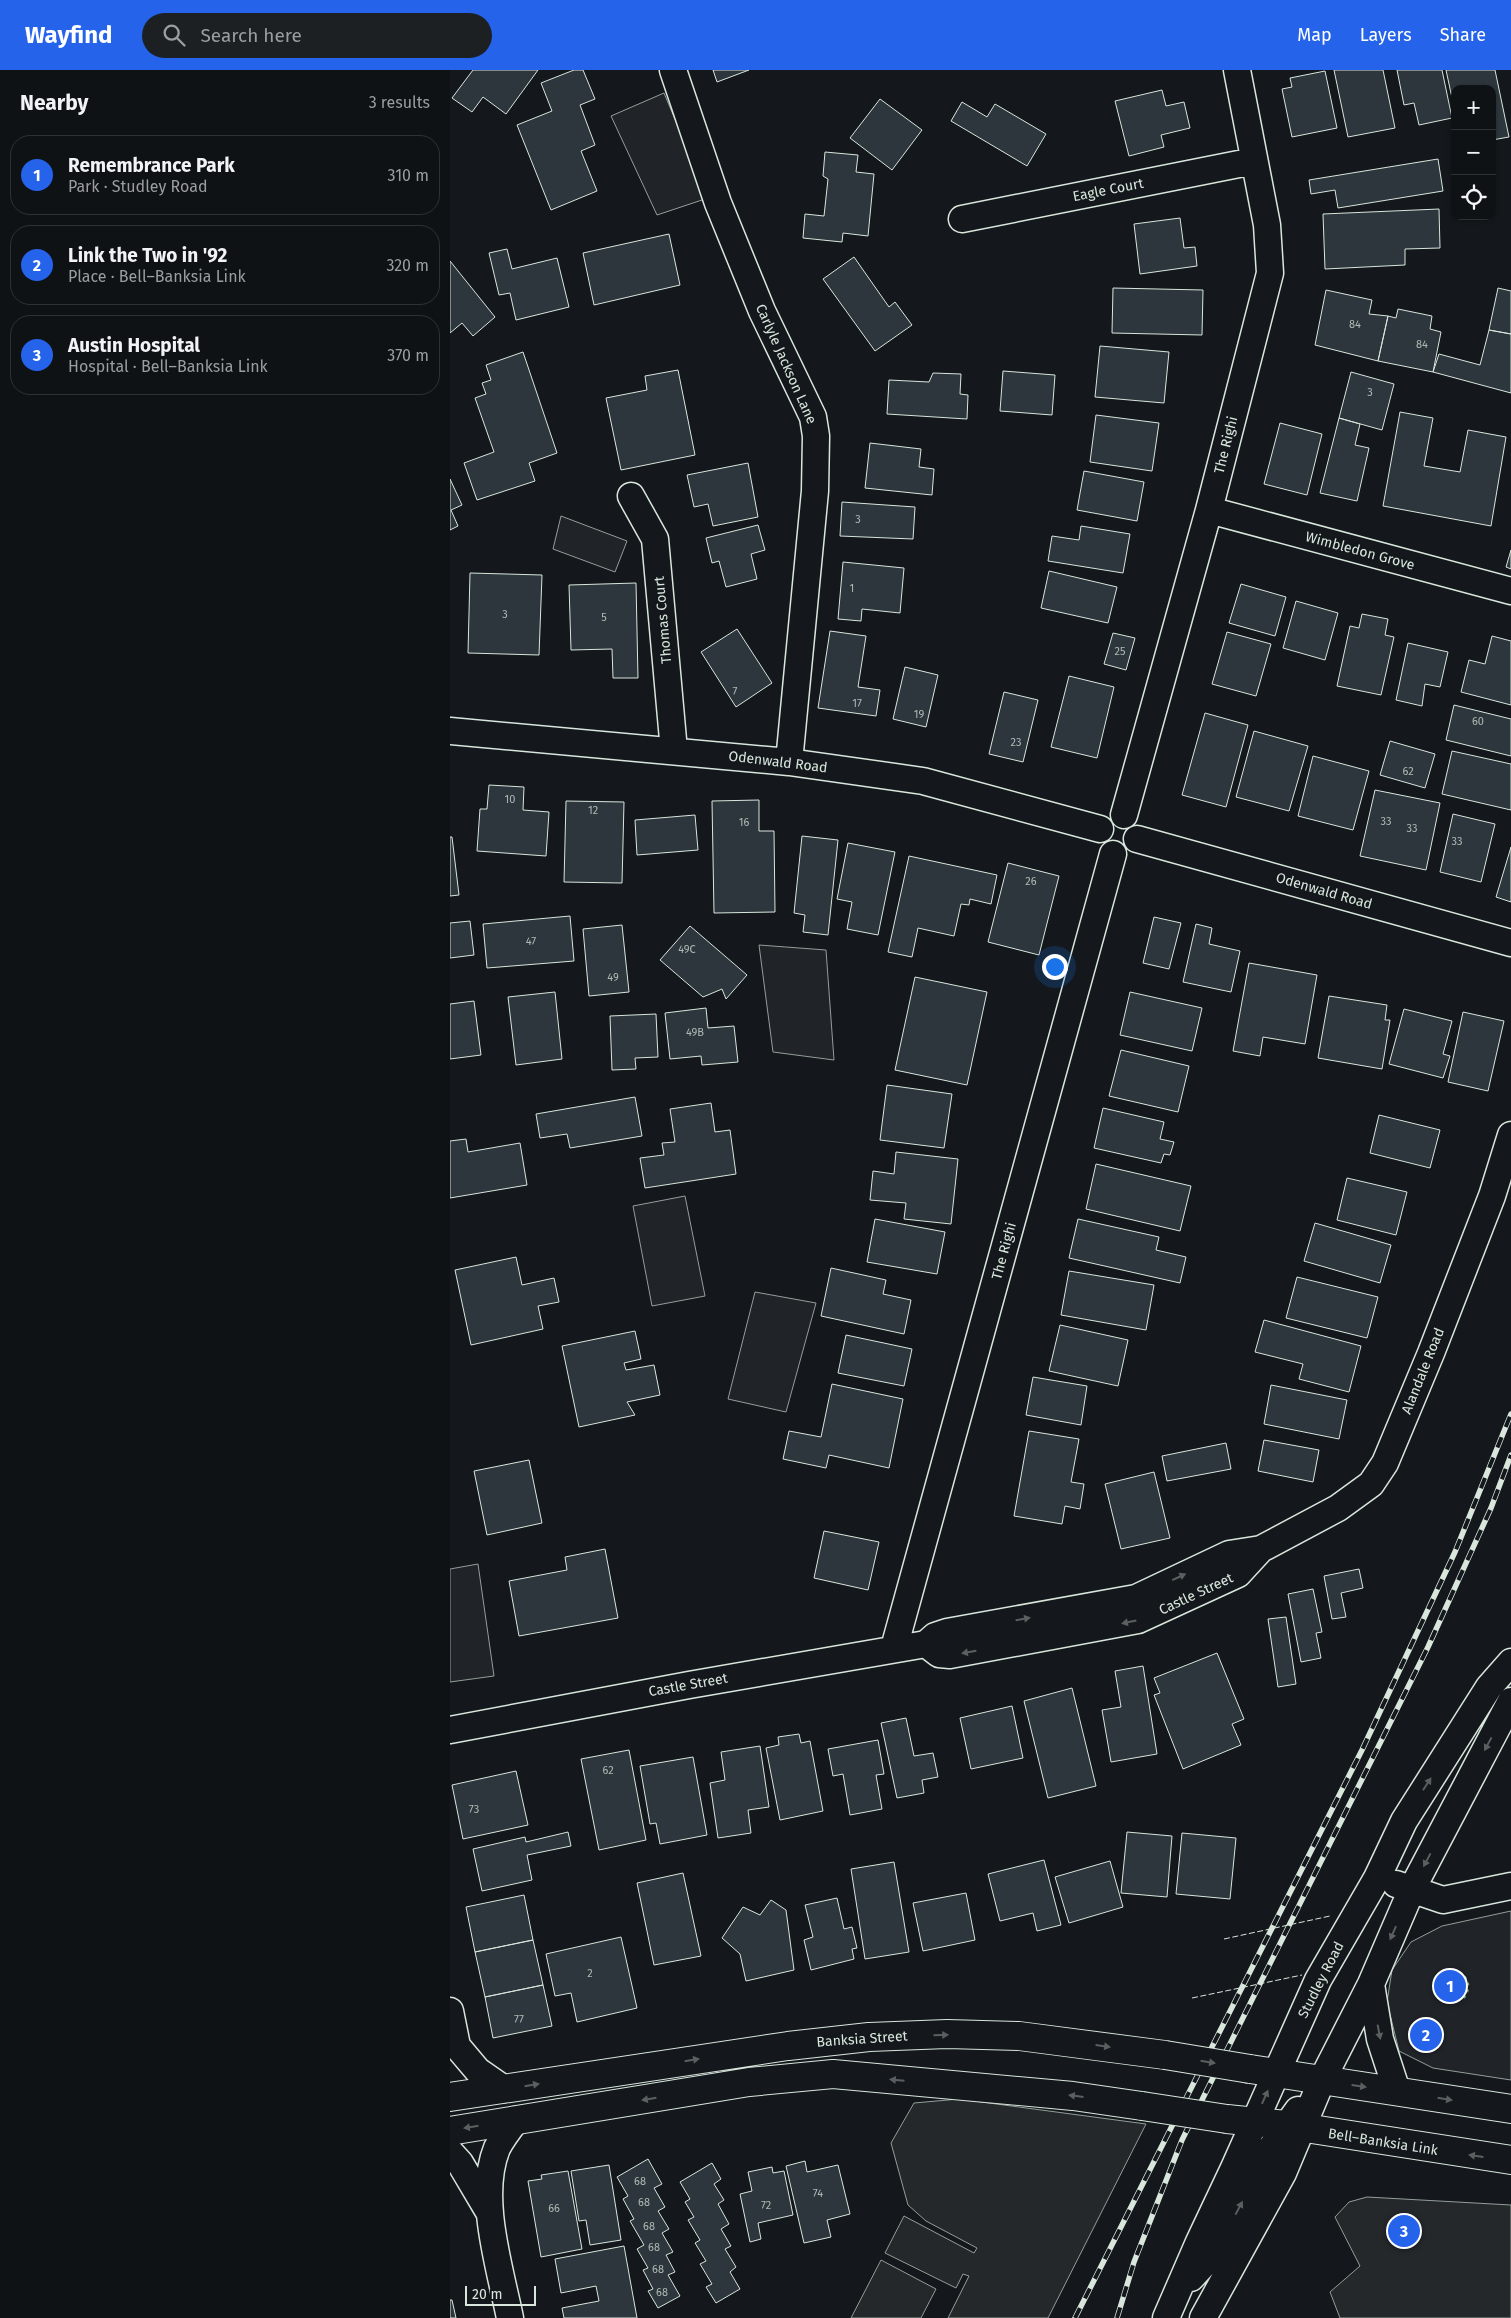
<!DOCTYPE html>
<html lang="en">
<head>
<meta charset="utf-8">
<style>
  :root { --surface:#0f1215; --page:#1d2022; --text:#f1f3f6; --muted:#9b9ea0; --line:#2f3234; --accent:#2563eb }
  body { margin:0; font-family:"Fira Sans",sans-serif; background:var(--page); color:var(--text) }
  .controls { position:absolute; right:15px; top:15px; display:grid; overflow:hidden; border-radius:10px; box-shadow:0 1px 4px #0004 }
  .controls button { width:45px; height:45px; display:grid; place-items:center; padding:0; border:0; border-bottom:1px solid var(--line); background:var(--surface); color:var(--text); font:25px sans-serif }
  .scale { position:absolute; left:15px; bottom:12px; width:71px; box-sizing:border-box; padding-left:5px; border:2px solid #d8e6dc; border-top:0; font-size:14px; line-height:18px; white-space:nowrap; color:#d8e6dc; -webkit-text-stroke:4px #14181c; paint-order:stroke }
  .you { position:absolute; left:604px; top:896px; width:18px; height:18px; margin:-12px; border:4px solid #fff; border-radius:50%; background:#1a73e8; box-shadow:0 0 0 8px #1a73e833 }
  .badge { display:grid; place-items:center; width:32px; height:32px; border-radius:50%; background:var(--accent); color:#fff; font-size:16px; font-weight:700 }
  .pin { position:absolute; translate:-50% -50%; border:2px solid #fff; box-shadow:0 1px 5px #0006 }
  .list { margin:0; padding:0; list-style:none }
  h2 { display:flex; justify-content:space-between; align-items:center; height:65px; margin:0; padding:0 20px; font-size:21px }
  h2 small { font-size:16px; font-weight:400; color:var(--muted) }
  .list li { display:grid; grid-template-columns:32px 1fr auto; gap:15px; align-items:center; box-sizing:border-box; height:80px; margin:0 10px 10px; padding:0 10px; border:1px solid var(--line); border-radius:20px }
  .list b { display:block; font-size:19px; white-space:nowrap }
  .list p { margin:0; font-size:16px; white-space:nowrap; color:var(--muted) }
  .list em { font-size:16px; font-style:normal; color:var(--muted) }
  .icon { flex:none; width:28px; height:28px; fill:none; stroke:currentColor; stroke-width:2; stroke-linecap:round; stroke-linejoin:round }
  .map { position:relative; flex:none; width:1061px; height:2248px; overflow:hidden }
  header { display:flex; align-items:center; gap:30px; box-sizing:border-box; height:70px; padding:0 25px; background:var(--accent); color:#fff }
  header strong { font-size:24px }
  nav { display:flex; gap:28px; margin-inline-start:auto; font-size:18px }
  .search { width:350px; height:45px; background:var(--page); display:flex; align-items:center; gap:12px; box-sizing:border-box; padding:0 18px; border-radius:28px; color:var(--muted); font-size:19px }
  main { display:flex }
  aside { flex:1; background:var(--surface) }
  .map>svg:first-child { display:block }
</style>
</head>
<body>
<header>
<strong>Wayfind</strong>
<div class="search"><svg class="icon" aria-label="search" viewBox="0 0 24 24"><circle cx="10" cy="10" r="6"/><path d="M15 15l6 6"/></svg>Search here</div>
<nav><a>Map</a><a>Layers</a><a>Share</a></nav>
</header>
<main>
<aside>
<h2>Nearby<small>3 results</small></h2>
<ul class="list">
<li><span class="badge">1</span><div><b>Remembrance Park</b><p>Park · Studley Road</p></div><em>310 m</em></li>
<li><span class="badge">2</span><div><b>Link the Two in '92</b><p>Place · Bell–Banksia Link</p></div><em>320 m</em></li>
<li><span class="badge">3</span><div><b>Austin Hospital</b><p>Hospital · Bell–Banksia Link</p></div><em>370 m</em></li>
</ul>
</aside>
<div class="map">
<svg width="1061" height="2248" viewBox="0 0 1061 2248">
  <rect width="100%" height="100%" fill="#14181c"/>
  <path fill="#202428" stroke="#939e99" d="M214 23 258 128 207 145 161 46Z
    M111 446 177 471 165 502 103 479Z
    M309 875 376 880 384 990 323 982Z
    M235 1126 255 1226 202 1236 183 1136Z
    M305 1222 366 1233 336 1342 278 1329Z
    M28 1494 44 1606 0 1612V1499Z
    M1061 1841V2010L983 1998 949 1981 937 1932 942 1900 961 1872 992 1856Z"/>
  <path fill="#24282b" stroke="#939e99" d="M509 2029 696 2054 598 2248H498L519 2206 513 2204 506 2218 435 2183 454 2146 524 2183 527 2178 476 2151 458 2135 441 2073 464 2033Z
    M917 2127 1061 2135V2248H890L880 2222 910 2196 885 2147 899 2132Z
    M431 2190 486 2219 471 2248H401Z"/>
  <path fill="#2c363c" stroke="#d8e6dc" d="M23 0H88L56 44 33 27 22 42 2 28Z
    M124 0H133L145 29 130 35 145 75 131 81 147 121 101 140 67 55 102 41 91 13Z
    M263 0H299L267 12Z
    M884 0H933L945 58 898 67Z
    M947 0H992L1002 48 969 55 964 33 954 35Z
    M996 0H1045L1059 67 1042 70V19H1005V42Z
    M875 1 887 58 842 67 832 19 842 17 840 8Z
    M712 20 716 36 734 32 740 58 711 65 714 77 679 86 665 31Z
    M430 29 472 60 442 100 400 68Z
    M512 32 537 47 545 34 596 64 577 96 501 51Z
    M375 82 408 85 406 102 424 104 418 166 393 163 392 172 353 168 355 144 374 146 378 109 373 106Z
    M988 89 993 121 888 138 885 120 861 124 859 110Z
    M989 139 990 178 955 179V195L875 199 873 144Z
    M730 148 734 178 745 177 747 196 690 204 684 154Z
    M219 164 230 215 144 235 133 183Z
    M57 179 62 199 107 188 119 237 66 250 60 223 49 225 39 183Z
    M404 187 439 237 445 232 462 255 425 281 373 209Z
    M0 191 45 247 23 266 12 253 0 263Z
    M663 218 753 220 752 265 662 263Z
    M1048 218 1061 221V264L1039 260Z
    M876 220 922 230 919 244 938 246 928 291 865 275Z
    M948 239 982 246 980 259 991 262 983 302 928 291 938 246 946 248Z
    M1039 260 1061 264V323L983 302 989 284 1030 295Z
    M650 276 719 282 714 333 645 327Z
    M73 282 107 383 79 393 85 411 27 430 14 393 44 382 25 328 36 324 32 313 41 310 36 295Z
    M228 300 245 385 171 400 156 328 197 320 195 306Z
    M553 301 605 305 602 345 550 341Z
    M901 302 944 314 932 360 889 348Z
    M483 303 511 304 510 324 518 325 517 349 437 344 439 310 479 312Z
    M950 342 983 348 974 396 1010 402 1018 360 1056 367 1041 456 933 436Z
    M646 345 709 353 702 401 640 392Z
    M889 348 910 354 905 375 919 378 907 431 870 423Z
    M830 353 872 364 857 425 814 414Z
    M420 373 471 379 469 397 484 399 482 425 415 418Z
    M298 393 308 447 263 456 258 434 244 437 237 405Z
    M634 401 694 412 687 451 627 440Z
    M0 409 12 435 1 440 8 456 0 460Z
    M392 432 465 437 463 469 390 466Z
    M308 455 315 480 301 484 307 509 276 517 269 491 262 493 256 468Z
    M631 456 680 464 673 503 598 491 602 466 629 470Z
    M1061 480V499L1056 497Z
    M393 492 454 498 450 543 412 539 411 551 388 549Z
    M599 501 667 517 658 553 591 538Z
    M20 503 92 505 89 585 18 583Z
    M186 513 188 608H163L162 579 121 580 119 515Z
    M791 514 836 527 825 566 779 553Z
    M846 531 888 543 875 590 833 578Z
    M912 544 938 549 935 565 944 567 931 625 887 616 900 556 909 558Z
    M287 559 322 613 286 637 251 582Z
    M380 561 416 566 408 617 430 620 426 646 368 638Z
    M777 562 821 574 806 626 762 614Z
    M663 563 685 568 676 600 654 594Z
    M1042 566 1061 571V635L1011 622 1019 590 1035 594Z
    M958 573 998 582 990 617 975 614 972 636 946 630Z
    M455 597 488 605 476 657 443 649Z
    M619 606 664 617 647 688 601 677Z
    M554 622 588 630 573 692 539 684Z
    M1004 635 1061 649V686L996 670Z
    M755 643 798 655 776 737 732 725Z
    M804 661 858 676 839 741 786 727Z
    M940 671 985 684 975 718 930 705Z
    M1002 681 1061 694V740L992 724Z
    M863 686 919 701 903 760 848 746Z
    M39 715 74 717 73 740 99 742 96 786 27 781 30 739H37Z
    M925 720 990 733 976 800 910 786Z
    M309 730V761H324L325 842 264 843 262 731Z
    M116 731 174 732 172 813 114 812Z
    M1003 744 1045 754 1031 812 990 802Z
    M245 745 248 780 187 785 185 750Z
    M352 766 388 770 378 865 353 862 355 845 344 843Z
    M0 767H2L9 825 0 826Z
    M398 773 445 782 428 865 397 859 402 832 387 829Z
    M1061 777V832L1046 827Z
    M459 786 547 805 541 834 520 829 519 835 511 834 504 866 468 858 462 887 438 882Z
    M558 793 609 806 589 885 538 872Z
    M120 846 124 891 37 898 33 854Z
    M704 847 731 853 719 899 693 893Z
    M20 851 24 885 0 888V853Z
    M746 854 762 858 759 874 790 881 781 922 733 912Z
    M172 855 179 922 139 926 133 859Z
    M240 856 297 905 276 929 272 919 253 927 210 890Z
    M799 893 867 905 855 974 813 967 810 986 783 981Z
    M465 907 537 922 517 1015 445 1000Z
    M105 922 112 989 66 995 58 927Z
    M680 922 752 938 742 981 670 965Z
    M879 926 937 935 935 950H940L932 999 868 988Z
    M24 931 31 985 0 989V934Z
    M256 938 258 958 284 956 288 992 252 995 251 986 220 989 215 943Z
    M954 939 1002 951 993 984 1000 986 993 1008 939 994Z
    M1013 942 1054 951 1038 1021 998 1012Z
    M206 944 208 987 185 988 186 999 162 1000 160 946Z
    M671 980 739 996 728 1042 659 1026Z
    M437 1015 502 1024 494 1078 430 1070Z
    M185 1027 192 1066 120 1078 117 1064 90 1068 86 1044Z
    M261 1033 265 1062 280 1060 286 1104 195 1118 190 1088 214 1085 212 1073 225 1072 220 1039Z
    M653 1038 714 1052 710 1069 724 1072 720 1085 714 1084 711 1093 644 1078Z
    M929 1045 990 1060 980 1098 920 1083Z
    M16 1069 18 1082 70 1073 77 1115 0 1128V1071Z
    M446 1082 508 1089 501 1154 454 1149 456 1133 420 1130 423 1101 444 1104Z
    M646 1094 741 1116 730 1161 636 1139Z
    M897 1108 957 1122 946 1165 887 1150Z
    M425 1149 495 1162 487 1204 417 1192Z
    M628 1149 709 1167 706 1180 736 1187 730 1213 619 1188Z
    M865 1153 941 1175 930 1213 854 1191Z
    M66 1187 72 1215 104 1208 109 1232 88 1236 93 1259 21 1275 5 1200Z
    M381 1198 436 1210 433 1224 461 1230 454 1264 371 1246Z
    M619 1201 704 1215 696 1260 611 1245Z
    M847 1207 928 1227 917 1268 836 1248Z
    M814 1250 911 1276 899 1322 849 1309 853 1294 805 1282Z
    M610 1255 678 1270 668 1316 599 1301Z
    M185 1261 191 1289 174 1293 176 1300 204 1295 210 1325 177 1332 185 1345 129 1357 112 1276Z
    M396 1265 462 1279 454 1316 388 1303Z
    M583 1307 637 1316 631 1355 576 1345Z
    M382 1314 453 1329 439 1398 379 1385 376 1398 333 1389 339 1361 371 1367Z
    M821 1315 897 1330 889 1369 814 1354Z
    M579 1361 629 1369 621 1412 634 1414 630 1439 615 1436 612 1454 564 1446Z
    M814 1370 869 1380 863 1412 808 1401Z
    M776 1373 781 1399 717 1411 712 1386Z
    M79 1390 92 1453 37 1465 24 1401Z
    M704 1402 720 1468 671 1479 655 1414Z
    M374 1461 429 1472 418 1520 364 1508Z
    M155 1479 168 1548 69 1566 59 1511 117 1500 115 1487Z
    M909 1499 913 1518 891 1523 896 1547 882 1549 874 1506Z
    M863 1519 872 1562 866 1563 871 1588 851 1592 838 1524Z
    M836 1547 846 1614 828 1617 818 1549Z
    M767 1583 794 1649 782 1654 791 1675 733 1699 704 1625 710 1623 704 1608Z
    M693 1596 707 1684 661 1692 652 1640 671 1637 665 1601Z
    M622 1618 646 1716 598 1728 574 1631Z
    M562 1636 573 1688 521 1699 510 1648Z
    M456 1648 464 1686 483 1683 488 1707 472 1710 474 1723 447 1728 431 1653Z
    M349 1664 351 1673 360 1671 373 1741 330 1750 316 1678 329 1675 328 1667Z
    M428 1670 434 1704 426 1705 432 1739 400 1745 393 1704 383 1706 378 1679Z
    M310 1676 319 1737 298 1740 301 1763 268 1768 260 1713 275 1710 271 1682Z
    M179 1680 196 1770 149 1780 131 1689Z
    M243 1687 257 1765 210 1774 206 1753 200 1754 190 1696Z
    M66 1701 78 1755 13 1769 2 1715Z
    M118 1762 121 1776 77 1785 82 1810 32 1821 23 1779 75 1767 76 1772Z
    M677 1762 722 1766 717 1827 671 1823Z
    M732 1763 786 1768 780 1829 726 1824Z
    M594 1790 611 1855 587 1861 583 1843 550 1851 538 1804Z
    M660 1791 673 1837 619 1853 605 1807Z
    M444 1792 459 1882 415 1889 401 1799Z
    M233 1803 251 1886 204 1895 187 1813Z
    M516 1823 525 1870 473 1881 463 1833Z
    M74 1825 83 1870 25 1882 16 1837Z
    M387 1828 394 1859 402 1857 407 1878 402 1879 404 1889 361 1900 354 1870 363 1867 355 1835Z
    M321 1830 336 1840 344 1900 296 1911 290 1884 272 1868 293 1837 310 1845Z
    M171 1867 187 1938 127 1952 121 1923 105 1926 96 1884Z
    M83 1870 93 1915 35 1927 25 1882Z
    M93 1915 102 1956 43 1968 35 1927Z
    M198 2089 212 2114 204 2118 215 2137 208 2141 219 2159 212 2163 223 2182 216 2185 225 2202 218 2205 230 2226 208 2238 198 2221 203 2219 193 2200 198 2198 187 2179 194 2175 180 2151 184 2149 173 2129 178 2126 167 2107Z
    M355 2091 357 2102 388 2095 400 2144 377 2150 381 2167 354 2173 336 2096Z
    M262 2093 271 2109 264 2114 274 2130 268 2134 279 2154 271 2159 281 2176 275 2179 286 2197 280 2202 290 2219 266 2233 256 2217 262 2214 250 2194 256 2191 245 2173 250 2170 238 2150 244 2147 235 2132 240 2129 230 2112Z
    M159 2095 171 2170 140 2175 136 2150 129 2151 121 2101Z
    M322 2097 323 2103 334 2101 343 2145 308 2153 311 2169 300 2172 290 2124 302 2121 298 2102Z
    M118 2101 132 2179 91 2187 78 2111 92 2109 91 2105Z
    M174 2176 187 2248H114L112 2238 149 2231 146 2216 111 2223 105 2189Z
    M0 2230H2L6 2248H0Z"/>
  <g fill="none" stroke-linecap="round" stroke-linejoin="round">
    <g stroke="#d8e6dc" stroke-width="29">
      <path id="minor" d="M223 0 268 133 312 241 363 347 366 366 365 421 339 692
        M512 149 804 91
        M181 426 205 469 224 681
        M759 440 1061 521
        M0 661 339 692 473 711 650 759
        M674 745 759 440 820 203 817 155 787 0
        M687 769 1061 873
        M476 1574 489 1584 500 1585 688 1550 788 1504 811 1479 888 1438 921 1414 935 1393 981 1283 1042 1126 1061 1065
        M444 1578 663 784
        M0 1660 239 1615 476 1574 485 1566 497 1562 686 1528 779 1484 811 1479
        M946 1814 993 1830 1061 1816
        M921 1914 930 1969 947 2021
        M0 1941 7 1976 28 2001 54 2019
        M0 2082 10 2093 39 2142
        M741 2208 766 2181 821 2078 848 2040
        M60 2248C50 2198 27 2127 47 2078 52 2068 59 2059 66 2050
        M716 2248 749 2172 784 2098 868 1910 927 1808 954 1751 1039 1617 1061 1592
        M753 2248 833 2103 872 2010 921 1914 962 1819 1061 1631"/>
    </g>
    <g stroke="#d8e6dc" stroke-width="30">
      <path id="highway" d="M800 1999 1061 2039
        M0 2027 338 1976 419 1967 497 1964 569 1966 715 1985
        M777 2049 836 2055 1061 2090
        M0 2061 299 2012 383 2004 623 2026 692 2036"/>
    </g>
    <use href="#minor" stroke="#14181c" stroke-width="26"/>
    <use href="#highway" stroke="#14181c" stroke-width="28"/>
    <g stroke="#d8e6dc" stroke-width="5.5">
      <path id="rail" d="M625 2248 912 1680 1005 1482 1061 1344
        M667 2248 684 2192 732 2070 978 1577 1041 1438 1061 1385"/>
    </g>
    <use href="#rail" stroke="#14181c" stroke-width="4" stroke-dasharray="11" stroke-linecap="butt"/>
    <g stroke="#d8e6dc" stroke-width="30" stroke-linecap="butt">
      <path id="highway-bridge" d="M715 1985 800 1999
        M692 2036 777 2049"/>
    </g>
    <use href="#highway-bridge" stroke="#14181c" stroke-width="28"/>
    <path stroke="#8ac095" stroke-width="4" stroke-dasharray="2.5 4" stroke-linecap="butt" d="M1009 1903C1019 1910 1020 1919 1012 1929"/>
    <path stroke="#d8e6dc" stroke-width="1" stroke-dasharray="6 2.5" stroke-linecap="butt" d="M774 1869 880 1846
      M742 1928 852 1905"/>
  </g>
  <defs><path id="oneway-solid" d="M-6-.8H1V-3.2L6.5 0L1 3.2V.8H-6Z" transform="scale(1.25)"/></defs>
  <g fill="#59605f">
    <use href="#oneway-solid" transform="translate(729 1507) rotate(-25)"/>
    <use href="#oneway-solid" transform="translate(573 1549) rotate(-10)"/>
    <use href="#oneway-solid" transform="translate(679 1552) rotate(168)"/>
    <use href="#oneway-solid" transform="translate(519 1582) rotate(170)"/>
    <use href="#oneway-solid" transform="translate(1038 1674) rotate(118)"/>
    <use href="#oneway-solid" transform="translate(977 1714) rotate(-57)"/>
    <use href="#oneway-solid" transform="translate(977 1790) rotate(118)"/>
    <use href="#oneway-solid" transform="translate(943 1863) rotate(114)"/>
    <use href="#oneway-solid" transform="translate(929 1962) rotate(79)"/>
    <use href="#oneway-solid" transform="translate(491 1965) rotate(-1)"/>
    <use href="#oneway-solid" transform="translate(653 1976) rotate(8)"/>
    <use href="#oneway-solid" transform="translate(242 1990) rotate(-9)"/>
    <use href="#oneway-solid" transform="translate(758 1992) rotate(9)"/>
    <use href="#oneway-solid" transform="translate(447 2010) rotate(-175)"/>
    <use href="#oneway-solid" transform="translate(82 2015) rotate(-9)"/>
    <use href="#oneway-solid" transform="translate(909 2016) rotate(8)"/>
    <use href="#oneway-solid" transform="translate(626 2026) rotate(-173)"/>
    <use href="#oneway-solid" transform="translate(815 2027) rotate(-66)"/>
    <use href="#oneway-solid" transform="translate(199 2029) rotate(171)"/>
    <use href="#oneway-solid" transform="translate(995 2029) rotate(9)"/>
    <use href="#oneway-solid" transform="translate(21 2057) rotate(171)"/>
    <use href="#oneway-solid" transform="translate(1026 2086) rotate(-172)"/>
    <use href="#oneway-solid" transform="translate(789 2138) rotate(-62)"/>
  </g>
  <g text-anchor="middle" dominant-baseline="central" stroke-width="4" stroke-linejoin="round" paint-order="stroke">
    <g font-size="11" fill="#adbab4">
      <text x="905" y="254">84</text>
      <text x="972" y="274">84</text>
      <text x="920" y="322">3</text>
      <text x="408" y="449">3</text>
      <text x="402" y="518">1</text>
      <text x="55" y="544">3</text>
      <text x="154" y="547">5</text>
      <text x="670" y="581">25</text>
      <text x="285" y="621">7</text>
      <text x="407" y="633">17</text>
      <text x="469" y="644">19</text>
      <text x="1028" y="651">60</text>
      <text x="566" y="672">23</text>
      <text x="958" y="701">62</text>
      <text x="60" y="729">10</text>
      <text x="143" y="740">12</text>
      <text x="936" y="751">33</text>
      <text x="294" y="752">16</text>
      <text x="962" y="758">33</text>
      <text x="1007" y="771">33</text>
      <text x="581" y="811">26</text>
      <text x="81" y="871">47</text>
      <text x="237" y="879">49C</text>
      <text x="163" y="907">49</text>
      <text x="245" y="962">49B</text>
      <text x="158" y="1700">62</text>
      <text x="24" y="1739">73</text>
      <text x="140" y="1903">2</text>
      <text x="69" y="1949">77</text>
      <text x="190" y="2111">68</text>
      <text x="368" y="2123">74</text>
      <text x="194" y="2132">68</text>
      <text x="316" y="2135">72</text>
      <text x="104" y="2138">66</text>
      <text x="199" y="2156">68</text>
      <text x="204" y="2177">68</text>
      <text x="208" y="2199">68</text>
      <text x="212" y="2222">68</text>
    </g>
    <g font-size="14" fill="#d8e6dc" stroke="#14181c">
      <text transform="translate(658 120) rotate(-11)">Eagle Court</text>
      <text transform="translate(336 294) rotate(66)">Carlyle Jackson Lane</text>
      <text transform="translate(776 375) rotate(-76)">The Righi</text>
      <text transform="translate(910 481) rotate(15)">Wimbledon Grove</text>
      <text transform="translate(213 550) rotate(-95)">Thomas Court</text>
      <text transform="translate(328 692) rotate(7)">Odenwald Road</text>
      <text transform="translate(874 821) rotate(16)">Odenwald Road</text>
      <text transform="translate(554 1181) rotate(-75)">The Righi</text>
      <text transform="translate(973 1301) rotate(-68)">Alandale Road</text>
      <text transform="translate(746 1524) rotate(-25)">Castle Street</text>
      <text transform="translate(238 1615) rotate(-10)">Castle Street</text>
      <text transform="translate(871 1910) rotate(-63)">Studley Road</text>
      <text transform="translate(412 1969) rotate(-4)">Banksia Street</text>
      <text transform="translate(933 2072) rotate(9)">Bell–Banksia Link</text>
    </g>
  </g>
</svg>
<div class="controls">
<button>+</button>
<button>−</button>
<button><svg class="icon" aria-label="locate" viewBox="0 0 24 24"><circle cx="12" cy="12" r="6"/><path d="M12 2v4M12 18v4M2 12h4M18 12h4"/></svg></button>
</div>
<div class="scale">20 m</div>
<div class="you"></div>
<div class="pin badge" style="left:1000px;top:1916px">1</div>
<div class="pin badge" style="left:976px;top:1965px">2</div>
<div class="pin badge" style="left:954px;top:2161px">3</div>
</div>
</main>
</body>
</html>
